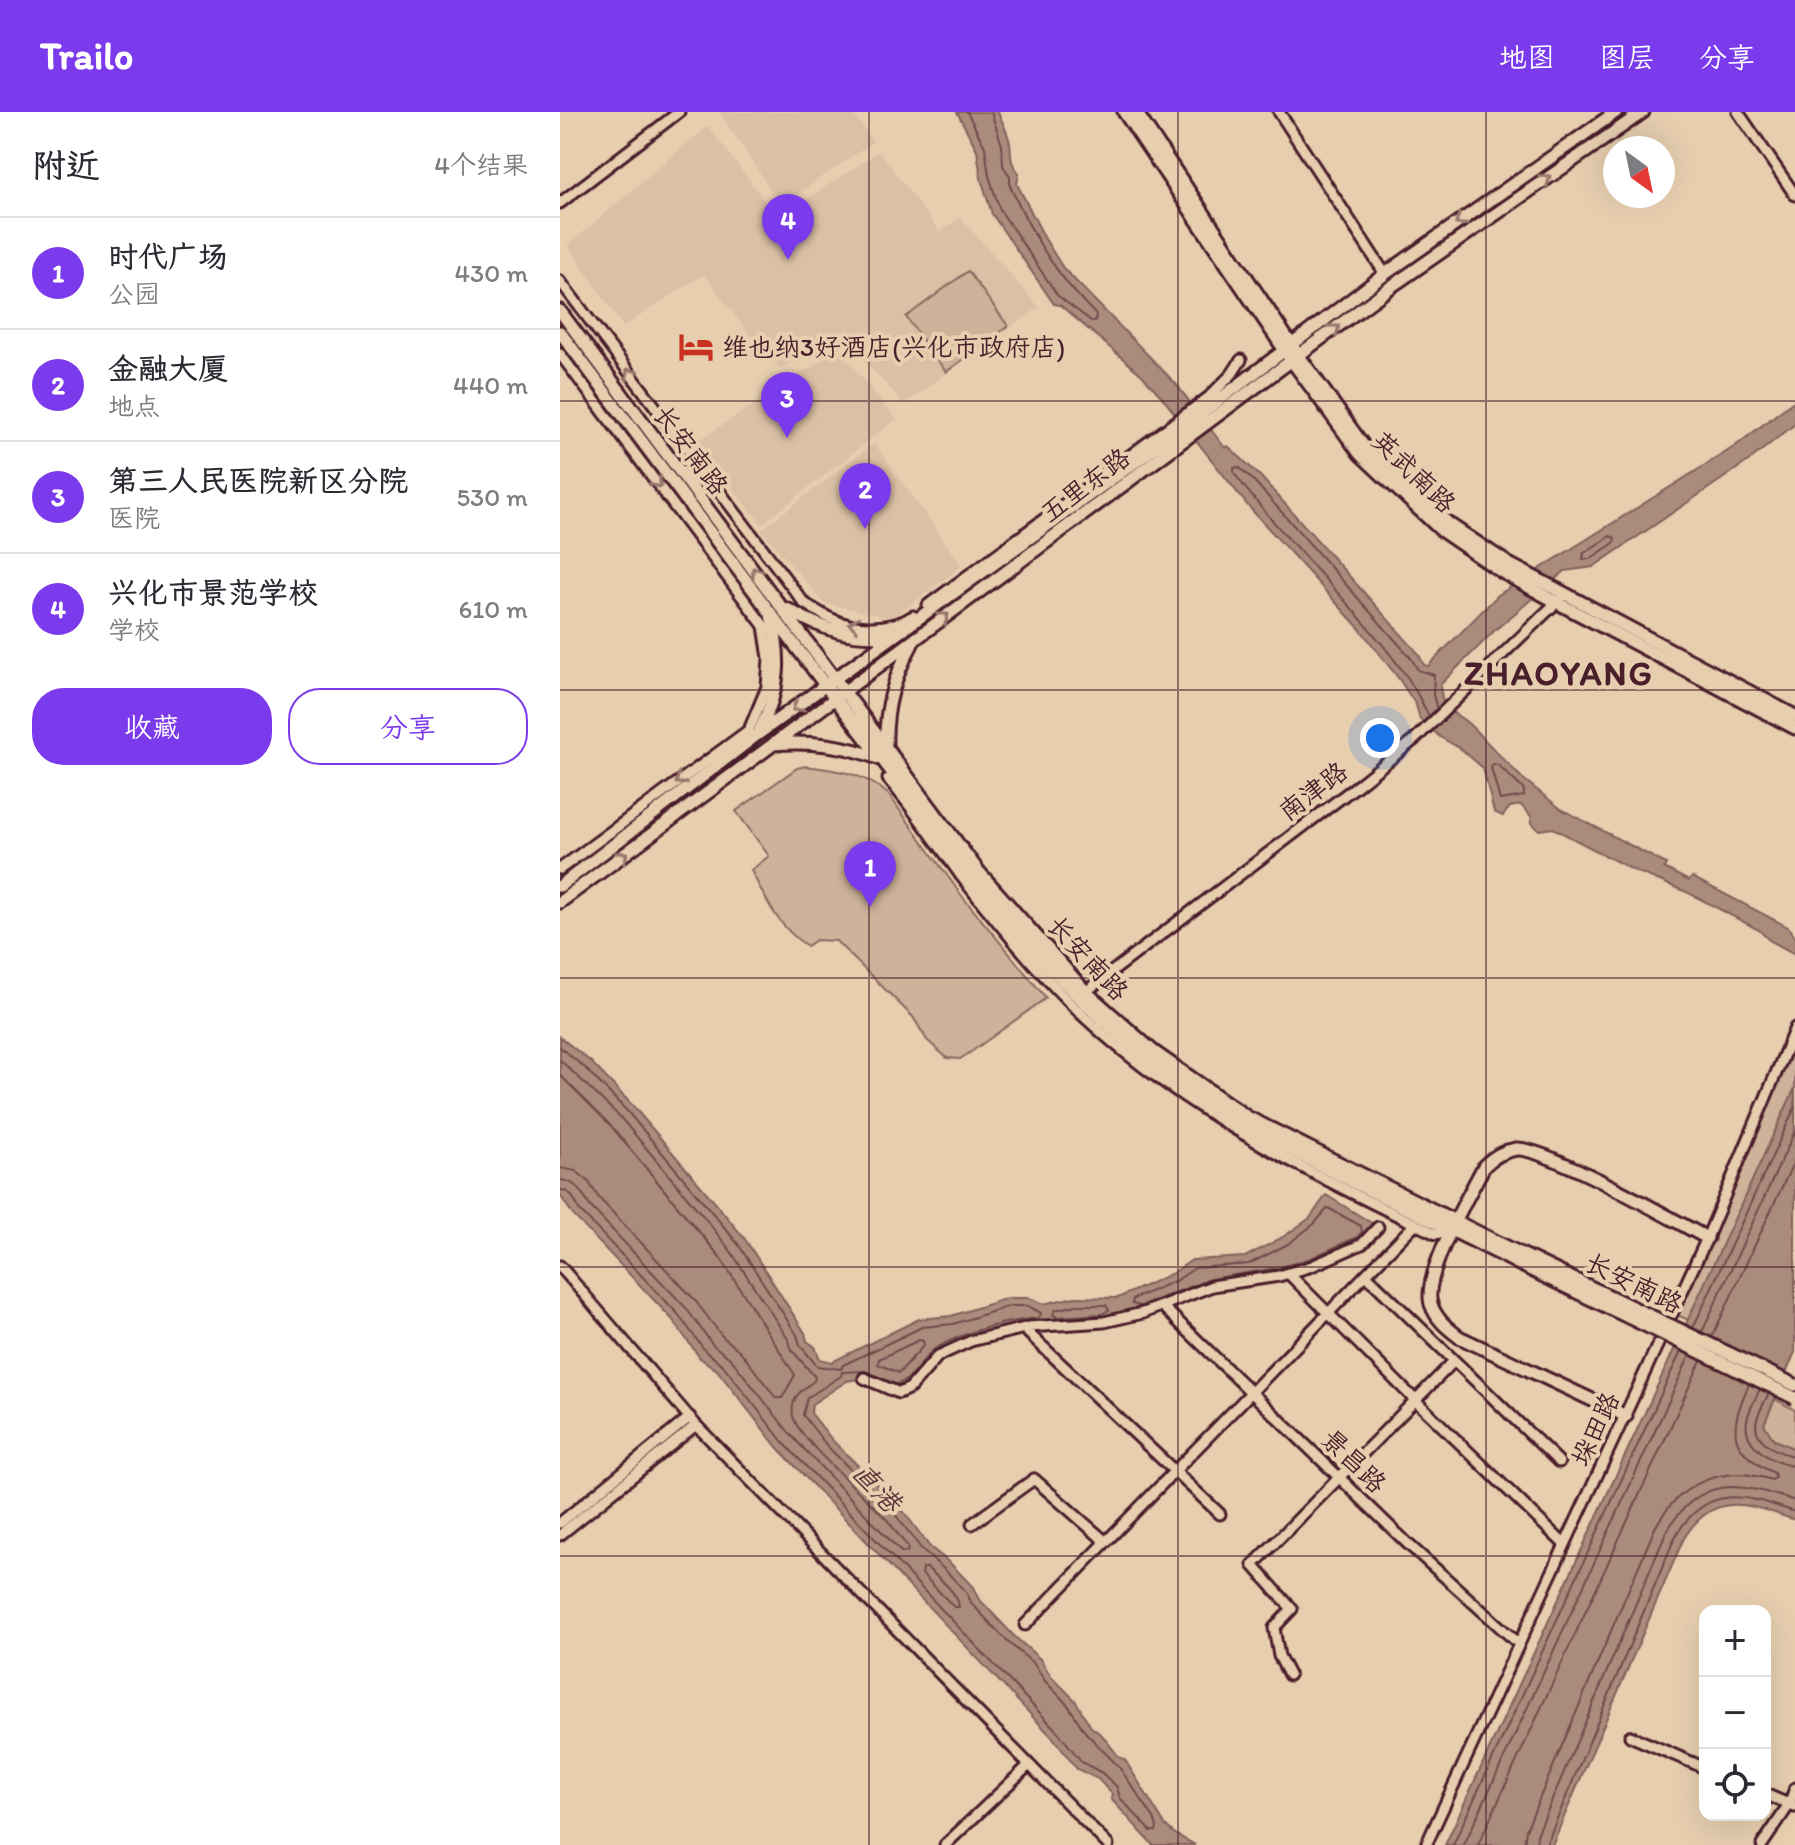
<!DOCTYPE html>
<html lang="zh">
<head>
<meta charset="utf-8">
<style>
  :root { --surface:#fff; --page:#f7f7f7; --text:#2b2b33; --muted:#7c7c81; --line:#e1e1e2; --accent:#7c3aed }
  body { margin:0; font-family:Itim,"LXGW WenKai TC",sans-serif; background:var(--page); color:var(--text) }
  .controls { position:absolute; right:24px; bottom:24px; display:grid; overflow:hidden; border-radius:16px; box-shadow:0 8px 32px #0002 }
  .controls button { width:72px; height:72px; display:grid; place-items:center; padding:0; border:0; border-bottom:2px solid var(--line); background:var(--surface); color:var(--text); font:40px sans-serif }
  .compass { position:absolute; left:1043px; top:24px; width:72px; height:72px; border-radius:50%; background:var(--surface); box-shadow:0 8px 32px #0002; rotate:147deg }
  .you { position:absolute; left:820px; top:626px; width:28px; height:28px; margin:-20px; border:6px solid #fff; border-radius:50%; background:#1a73e8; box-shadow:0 0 0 12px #1a73e833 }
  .badge { display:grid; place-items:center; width:52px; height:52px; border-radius:50%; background:var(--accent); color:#fff; font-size:26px; font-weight:700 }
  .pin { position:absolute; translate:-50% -66px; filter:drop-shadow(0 2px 4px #0008) }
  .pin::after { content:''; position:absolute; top:42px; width:28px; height:24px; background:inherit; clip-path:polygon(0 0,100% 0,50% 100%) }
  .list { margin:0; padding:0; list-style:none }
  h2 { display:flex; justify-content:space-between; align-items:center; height:104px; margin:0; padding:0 32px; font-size:34px }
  h2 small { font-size:26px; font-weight:400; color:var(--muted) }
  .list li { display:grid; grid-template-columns:52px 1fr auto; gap:24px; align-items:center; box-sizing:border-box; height:112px; padding:0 32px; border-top:2px solid var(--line) }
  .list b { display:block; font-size:30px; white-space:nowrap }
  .list p { margin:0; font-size:26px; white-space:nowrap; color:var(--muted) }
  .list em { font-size:26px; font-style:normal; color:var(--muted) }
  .actions { display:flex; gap:16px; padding:24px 32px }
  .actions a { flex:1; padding:18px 0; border:2px solid var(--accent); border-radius:32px; text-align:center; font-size:28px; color:var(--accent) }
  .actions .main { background:var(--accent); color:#fff }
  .icon { flex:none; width:44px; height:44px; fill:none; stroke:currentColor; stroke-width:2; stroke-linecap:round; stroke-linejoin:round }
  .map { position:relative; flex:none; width:1235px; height:1733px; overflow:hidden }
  header { display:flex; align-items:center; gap:48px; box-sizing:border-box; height:112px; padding:0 40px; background:var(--accent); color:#fff }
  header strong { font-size:38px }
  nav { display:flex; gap:44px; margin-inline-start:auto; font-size:28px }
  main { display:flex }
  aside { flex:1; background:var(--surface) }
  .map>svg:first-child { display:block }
</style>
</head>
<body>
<header>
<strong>Trailo</strong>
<nav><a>地图</a><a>图层</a><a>分享</a></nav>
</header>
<main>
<aside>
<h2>附近<small>4个结果</small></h2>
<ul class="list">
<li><span class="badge">1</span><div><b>时代广场</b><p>公园</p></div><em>430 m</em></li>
<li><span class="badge">2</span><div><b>金融大厦</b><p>地点</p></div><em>440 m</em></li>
<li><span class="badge">3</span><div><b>第三人民医院新区分院</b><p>医院</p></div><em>530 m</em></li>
<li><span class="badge">4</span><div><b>兴化市景范学校</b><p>学校</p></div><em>610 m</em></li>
</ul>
<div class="actions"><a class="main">收藏</a><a>分享</a></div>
</aside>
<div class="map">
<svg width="1235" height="1733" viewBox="0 0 1235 1733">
  <rect width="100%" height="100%" fill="#e7ceaf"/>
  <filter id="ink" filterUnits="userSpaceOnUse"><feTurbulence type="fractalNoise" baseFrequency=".0125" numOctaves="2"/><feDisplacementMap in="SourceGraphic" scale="16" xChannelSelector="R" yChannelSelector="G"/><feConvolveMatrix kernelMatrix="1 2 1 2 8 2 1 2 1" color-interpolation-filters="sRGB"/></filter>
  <g filter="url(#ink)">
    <path fill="#dbc0a5" d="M159 0H292L313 30 221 93Z
      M148 14 218 107 319 39 380 120 400 105 479 195 344 292 282 224 221 256 203 240 144 162 63 215 8 133Z
      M278 237 336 307 202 412 135 331Z
      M314 331 402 454 332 506 264 491 201 418Z"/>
    <path fill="#ceb299" stroke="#8c6862" stroke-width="2" d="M408 159 448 214 386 260 346 205Z
      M246 654C279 659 302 660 328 682L405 788 486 886 411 940 400 947 387 946 367 928 353 905 276 829 256 828 247 834C218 815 206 788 191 758L209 744 176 699 237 656Z
      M1235 934V976L1128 1208 1113 1201Z
      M1215 1287 1235 1298V1337C1221 1331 1209 1328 1204 1312Z"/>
    <path fill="#ab8c7c" stroke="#84605c" stroke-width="2" d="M397 0H438C442 9 448 21 450 31 452 45 449 50 459 61L457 72 485 127 503 156 616 272 665 336 668 334 700 364 858 541 864 553 868 554 938 483 1174 335 1235 288V312L1187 350 1033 455 1005 459 935 518 880 573C882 601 893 598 910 613L962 666 1001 697 1106 752 1104 756 1129 769 1132 765 1228 815 1235 826V842L1209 828 1199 818 1129 781 1073 758 993 716 979 718 972 711 971 704 961 693 950 695 943 704 934 700 923 656 901 637 880 625 860 607 856 593 839 567 800 517 689 395 600 283 582 263 500 193 494 192 432 102 421 66 417 38Z
      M0 925 31 950 73 994 157 1093 185 1127 245 1221 247 1229 255 1235 260 1247 272 1250 359 1207 391 1204 448 1186H470L483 1192 515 1185 558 1186 613 1161 632 1148 685 1145 723 1125 750 1106 766 1083 818 1115 802 1132 752 1154 652 1174 583 1201 469 1215 378 1244 339 1281 303 1266 287 1269 252 1292 251 1301 273 1329 340 1395 370 1435 390 1451 413 1475 418 1486 455 1525 480 1547 491 1564 515 1588 531 1615 542 1623 559 1645 565 1648 605 1713 615 1722 635 1733H593L551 1687 552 1682 538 1667 517 1657 493 1626 217 1335 157 1258 140 1246 112 1207 13 1103 0 1083Z
      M1235 976V1240L1204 1312 1214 1328 1235 1337V1408C1188 1392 1153 1377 1123 1428L992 1733H885Z"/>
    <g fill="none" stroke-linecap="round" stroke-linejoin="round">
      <path stroke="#714b4b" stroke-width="2" d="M407 0 425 35 429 64 440 98 498 184 531 209H535L536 203C495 162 474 126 450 74V64L443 54 442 33 431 0
        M1050 424 1055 426 1054 431 1030 447H1023L1024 441Z
        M869 604C861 590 855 575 845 562 793 490 726 431 674 361V356L679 355 695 370 851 546 858 558 874 563 873 583 877 597
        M933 652 938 653 964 678V684L940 688 931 656Z
        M0 935 25 956 67 999 151 1099 178 1132 237 1223 240 1233 257 1254 281 1257 283 1253 362 1215 393 1212 450 1194H468L481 1201 479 1206C445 1209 406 1219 376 1236 361 1245 354 1270 335 1272
        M0 948 60 1005 144 1105 170 1138 228 1227 232 1238 255 1265 254 1269C241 1278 230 1286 233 1304 238 1328 310 1388 329 1410 335 1418 341 1427 348 1435L347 1440H341L231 1323 171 1247 153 1233 126 1196 29 1093C22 1080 16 1069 0 1068
        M0 963 51 1014 160 1145 235 1263 222 1286H216L180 1239 162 1224 134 1187 39 1086 28 1069 16 1059 0 1056
        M0 1078C12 1078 15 1090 20 1099L118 1202 146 1240 163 1253 223 1330 498 1620 522 1650 542 1661 557 1675 560 1686 591 1719H596L597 1715 594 1706 559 1655 525 1620 508 1593 485 1569 474 1552 449 1531 412 1492 406 1480 384 1457 364 1440 334 1401 267 1334 243 1303 247 1286 281 1264 282 1260 305 1259 335 1272
        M768 1096 801 1114 802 1120 797 1125 749 1147 717 1156 650 1167 581 1194 572 1192 573 1187 617 1168 635 1156 689 1152 728 1132 754 1112Z
        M517 1193H546L549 1198 542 1202 497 1205 493 1203 495 1198Z
        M1133 1216 1235 995
        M1142 1220 1235 1019
        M1152 1225 1235 1047
        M359 1228 363 1229 364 1233 339 1261 318 1252 319 1247Z
        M1200 1277C1195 1287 1189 1298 1187 1308 1182 1334 1214 1352 1235 1354
        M1209 1281C1205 1290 1196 1303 1196 1313 1196 1331 1220 1342 1235 1344
        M363 1456H367C378 1465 399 1482 399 1495H394L362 1462Z
        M893 1733 1121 1239
        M904 1733 1130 1243
        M918 1733 1141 1249
        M964 1733 966 1718 1095 1416C1119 1371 1161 1352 1212 1368L1215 1366 1214 1361C1165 1338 1170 1315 1189 1272
        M976 1733 977 1723 1106 1421C1139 1362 1179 1370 1235 1389
        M986 1733 1115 1425C1147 1371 1184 1382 1235 1400"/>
      <g stroke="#4a1f2b" stroke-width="15">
        <path id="minor" d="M719 0 825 162
          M1178 0 1235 83
          M0 91 119 0
          M0 169 244 491C253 496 262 503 272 507 293 518 333 518 353 504
          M0 242 204 514 209 546 207 575 189 618 0 757
          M368 493 649 285 672 262 681 248
          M328 667C354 697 377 731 401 764 428 799 457 834 487 867 593 984 736 1055 876 1122L892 1117
          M520 884 798 673 854 628 1001 486
          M0 1154 136 1313 548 1733
          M728 1161 855 1288 1004 1432
          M806 1163 999 1350
          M602 1194 848 1432 959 1532
          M464 1217 660 1402
          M304 1266 339 1281 350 1276 378 1244 411 1229 469 1215 544 1210 583 1201 652 1174 719 1164 752 1154 802 1132 818 1115
          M0 1411 130 1305
          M412 1412 474 1367 546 1430
          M0 1423 136 1313
          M465 1513 855 1112
          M729 1563 719 1544 714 1516 732 1497 693 1453 893 1250
          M1070 1624 1145 1656
          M1205 1682 1235 1695
          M385 1733 469 1653
          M866 1733 1147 1126 1235 916
          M1202 1733 1229 1693 1235 1676"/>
      </g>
      <g stroke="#4a1f2b" stroke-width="17">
        <path id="major" d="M564 0 732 249 800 342 882 419 942 460 998 491 1235 616
          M576 0 739 244 805 336 889 412 949 452 1235 604
          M0 199 419 760 525 879 594 940 687 1005 961 1142
          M0 220C107 362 212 505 321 646 404 754 479 861 587 946 699 1034 831 1086 957 1151
          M227 497C263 518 293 528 335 522
          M200 618C220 577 222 547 211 503
          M213 632C252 629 285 633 321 647
          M326 633C325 595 334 565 352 532
          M0 774 198 622 618 319 825 162 1056 0
          M0 790 832 174 1083 0
          M1066 1304 899 1225C887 1216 876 1207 871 1192 862 1163 909 1083 924 1054 933 1045 943 1039 956 1037 987 1035 1113 1108 1147 1126"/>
      </g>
      <use href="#minor" stroke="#e7ceaf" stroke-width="9"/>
      <use href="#major" stroke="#e7ceaf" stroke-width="11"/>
      <g stroke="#4a1f2b" stroke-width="17" stroke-linecap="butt">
        <path id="major-bridge" d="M961 1142 1235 1273
          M957 1151 1235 1286"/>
      </g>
      <use href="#major-bridge" stroke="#e7ceaf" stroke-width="11"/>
    </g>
    <defs><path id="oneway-chevron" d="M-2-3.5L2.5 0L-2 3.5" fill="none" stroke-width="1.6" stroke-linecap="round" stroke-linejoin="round" transform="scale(2)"/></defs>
    <g stroke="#98766d">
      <use href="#oneway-chevron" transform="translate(986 67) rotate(-35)"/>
      <use href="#oneway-chevron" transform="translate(900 109) rotate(145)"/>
      <use href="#oneway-chevron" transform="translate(775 217) rotate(-37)"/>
      <use href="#oneway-chevron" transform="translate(70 261) rotate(-127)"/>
      <use href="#oneway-chevron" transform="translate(97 371) rotate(53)"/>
      <use href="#oneway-chevron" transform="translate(196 460) rotate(-127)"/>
      <use href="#oneway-chevron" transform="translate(384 505) rotate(-37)"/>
      <use href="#oneway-chevron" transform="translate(294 512) rotate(-174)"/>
      <use href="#oneway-chevron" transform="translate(237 595) rotate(145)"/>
      <use href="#oneway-chevron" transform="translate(120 668) rotate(144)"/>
      <use href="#oneway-chevron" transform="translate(63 744) rotate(-37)"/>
    </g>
  </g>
  <path fill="none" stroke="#4a1f2b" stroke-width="2" stroke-opacity="0.55" d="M309 0V1733M618 0V1733M926 0V1733M0 289H1235M0 578H1235M0 866H1235M0 1155H1235M0 1444H1235"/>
  <defs>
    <g id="hotel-bare" transform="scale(2.76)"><path d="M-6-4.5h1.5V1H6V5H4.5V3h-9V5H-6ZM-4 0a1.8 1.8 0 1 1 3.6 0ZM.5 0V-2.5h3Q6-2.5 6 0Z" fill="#c8321e" stroke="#e7ceaf" stroke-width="2.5" paint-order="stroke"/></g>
  </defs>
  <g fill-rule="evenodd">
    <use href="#hotel-bare" x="136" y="235"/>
  </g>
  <g text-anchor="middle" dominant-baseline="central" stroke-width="8" stroke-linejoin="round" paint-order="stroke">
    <g font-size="26" fill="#4a1f2b" stroke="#e7ceaf" text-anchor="start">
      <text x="162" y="235">维也纳3好酒店(兴化市政府店)</text>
    </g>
    <g font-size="26" fill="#4a1f2b" stroke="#e7ceaf">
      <text transform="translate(131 338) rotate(53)">长安南路</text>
      <text transform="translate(854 360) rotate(44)">英武南路</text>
      <text transform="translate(525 373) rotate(-37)">五里东路</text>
      <text transform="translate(753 679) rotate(-37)">南津路</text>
      <text transform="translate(528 846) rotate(47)">长安南路</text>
      <text transform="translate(1074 1171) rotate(26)">长安南路</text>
      <text transform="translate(1035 1317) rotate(-65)">垛田路</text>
      <text transform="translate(794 1349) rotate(44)">景昌路</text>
    </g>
    <g font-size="28" font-style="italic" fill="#5d353b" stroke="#e7ceaf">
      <text transform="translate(317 1375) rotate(47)">直港</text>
    </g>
    <g font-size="34" font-weight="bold" letter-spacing="2" fill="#4a1f2b" stroke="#e7ceaf">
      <text x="999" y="561">ZHAOYANG</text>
    </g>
  </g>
</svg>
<div class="controls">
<button>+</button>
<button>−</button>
<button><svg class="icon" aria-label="locate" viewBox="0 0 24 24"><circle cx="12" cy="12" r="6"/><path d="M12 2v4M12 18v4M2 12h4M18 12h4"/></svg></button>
</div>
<svg class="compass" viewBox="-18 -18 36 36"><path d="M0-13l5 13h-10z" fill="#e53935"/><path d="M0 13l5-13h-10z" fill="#7c7c81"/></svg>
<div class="you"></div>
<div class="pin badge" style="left:310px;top:795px">1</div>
<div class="pin badge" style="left:305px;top:417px">2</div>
<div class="pin badge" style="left:227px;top:326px">3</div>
<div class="pin badge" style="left:228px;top:148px">4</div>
</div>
</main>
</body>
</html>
